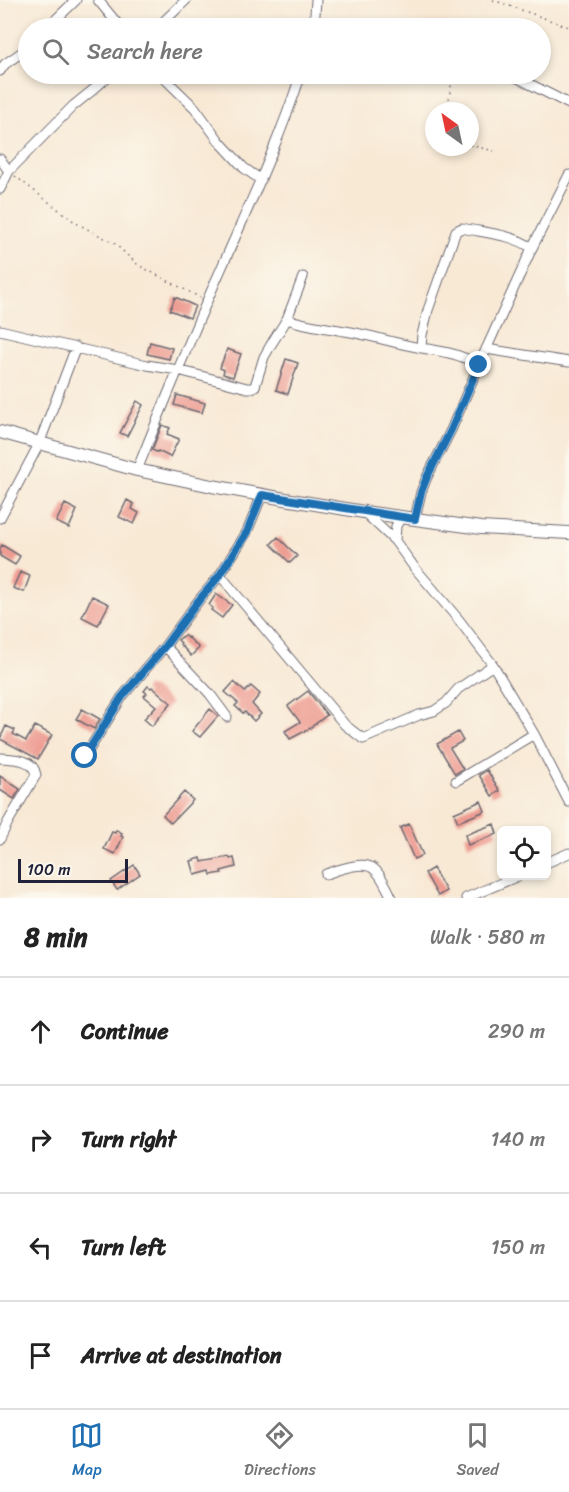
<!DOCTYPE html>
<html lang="en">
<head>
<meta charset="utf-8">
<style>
  :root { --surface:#fff; --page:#f6f6f6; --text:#222; --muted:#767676; --line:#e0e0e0; --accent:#1f6fb2 }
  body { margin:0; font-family:Sriracha,sans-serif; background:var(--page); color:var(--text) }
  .controls { position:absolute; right:18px; bottom:18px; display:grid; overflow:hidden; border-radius:9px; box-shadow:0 3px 9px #0003 }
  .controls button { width:54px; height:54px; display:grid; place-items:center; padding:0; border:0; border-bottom:2px solid var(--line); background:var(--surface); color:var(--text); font:30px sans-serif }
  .compass { position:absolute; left:425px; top:102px; width:54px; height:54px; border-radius:50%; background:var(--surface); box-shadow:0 3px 9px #0003; rotate:327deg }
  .scale { position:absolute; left:18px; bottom:15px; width:110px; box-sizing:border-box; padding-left:6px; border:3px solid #22223b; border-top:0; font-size:16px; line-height:21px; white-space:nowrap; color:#22223b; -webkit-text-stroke:4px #fbf7ec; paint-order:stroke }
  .stop { position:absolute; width:18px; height:18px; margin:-14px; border:4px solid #1f6fb2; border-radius:50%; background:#fff }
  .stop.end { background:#1f6fb2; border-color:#fff; box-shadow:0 2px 6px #0008 }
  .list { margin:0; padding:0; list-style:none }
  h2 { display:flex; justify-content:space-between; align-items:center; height:78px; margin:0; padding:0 24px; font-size:26px }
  h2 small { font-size:20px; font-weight:400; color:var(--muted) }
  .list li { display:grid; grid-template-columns:39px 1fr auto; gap:18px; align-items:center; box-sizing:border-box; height:108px; padding:0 24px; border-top:2px solid var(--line) }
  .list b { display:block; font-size:22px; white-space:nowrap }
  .list em { font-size:20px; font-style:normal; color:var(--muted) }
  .icon { flex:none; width:33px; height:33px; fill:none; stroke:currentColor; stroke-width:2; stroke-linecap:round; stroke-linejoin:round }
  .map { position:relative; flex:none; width:569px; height:898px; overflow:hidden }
  .search { position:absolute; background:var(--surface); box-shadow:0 3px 9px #0003; left:18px; right:18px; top:18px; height:66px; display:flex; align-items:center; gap:15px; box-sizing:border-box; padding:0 21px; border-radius:33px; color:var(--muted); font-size:22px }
  .sheet { height:510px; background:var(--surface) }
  nav { display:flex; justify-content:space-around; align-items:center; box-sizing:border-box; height:84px; border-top:2px solid var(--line); background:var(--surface); font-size:16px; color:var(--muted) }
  nav a { display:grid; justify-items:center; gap:3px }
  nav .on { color:var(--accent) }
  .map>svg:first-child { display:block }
</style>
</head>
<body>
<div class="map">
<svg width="569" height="898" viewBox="0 0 569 898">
  <rect width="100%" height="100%" fill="#fbf7ec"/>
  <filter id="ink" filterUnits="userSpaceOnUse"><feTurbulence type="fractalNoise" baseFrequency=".0167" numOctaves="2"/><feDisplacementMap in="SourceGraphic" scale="12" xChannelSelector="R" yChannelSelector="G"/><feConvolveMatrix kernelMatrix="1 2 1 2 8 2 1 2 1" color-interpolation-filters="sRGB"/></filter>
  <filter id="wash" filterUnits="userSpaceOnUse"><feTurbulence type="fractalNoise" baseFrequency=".008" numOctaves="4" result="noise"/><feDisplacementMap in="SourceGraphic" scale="24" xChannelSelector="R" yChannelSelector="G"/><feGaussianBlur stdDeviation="1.35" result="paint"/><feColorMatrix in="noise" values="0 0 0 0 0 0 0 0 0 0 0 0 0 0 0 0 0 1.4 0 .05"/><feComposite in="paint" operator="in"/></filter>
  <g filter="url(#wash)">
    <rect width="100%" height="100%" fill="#f8e9d5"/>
    <g id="blocks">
      <path fill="#ee9c92" d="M175 297 195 306 190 318 170 310Z
        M150 342 172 348 169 359 147 354Z
        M227 349 241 354 233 377 223 374 224 370 220 368Z
        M286 359 298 363 288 394 276 390Z
        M177 395 205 403 202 413 174 405Z
        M137 401 143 405 127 436 120 433Z
        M162 425 170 428 167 434 179 439 170 457 158 451 157 452 152 450Z
        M127 500 134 504 132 509 139 513 134 524 119 517Z
        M65 504 77 510 69 528 56 522Z
        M278 537 297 556 290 563 271 544Z
        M2 545 20 556 15 565 0 556V548Z
        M20 572 30 576 24 592 13 588Z
        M216 594 232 605 222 618 211 610 213 608 209 605Z
        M92 596 109 604 98 625 82 617Z
        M184 635 187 638 188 637 199 648 191 656 180 644 181 643 178 640Z
        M234 682 245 692 251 686 260 694 252 704 261 714 254 721 245 712 243 713 235 706 238 703 225 692Z
        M148 686 151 688 152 687 171 703 152 726 144 719 156 706 144 696 147 693 144 691Z
        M308 691 327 715 307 730 290 739 285 731 300 722 288 706Z
        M82 709 100 719 94 729 76 719Z
        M210 709 218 716 200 737 192 731Z
        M6 726 15 730 13 734 26 741 35 726 52 735 38 759 0 739Z
        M458 732 463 741 450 748 463 769 455 774 437 744Z
        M487 770 500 791 492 796 479 775Z
        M0 776 20 789 14 799 0 790Z
        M184 792 193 800 171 823 163 815Z
        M481 801 485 811 458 822 454 813Z
        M409 824 423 855 414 859 400 828Z
        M494 824 497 834 468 845 465 835Z
        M116 830 122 833 121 836 123 837 115 854 104 849 112 832 115 833Z
        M229 857 230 859 234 858 236 867 221 871 222 873 211 875 210 871 195 875 191 861 201 858 202 862Z
        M134 865 140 874 117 890 111 881Z
        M433 868 446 891 438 896 425 873Z"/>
    </g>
  </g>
  <g filter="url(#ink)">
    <use href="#blocks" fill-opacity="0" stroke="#6d6871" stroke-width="1.5"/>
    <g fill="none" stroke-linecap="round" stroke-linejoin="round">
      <g stroke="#6d6871" stroke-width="11">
        <path id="minor" d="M98 0 121 28
          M47 28 76 0
          M157 28 186 0
          M314 28 316 0
          M0 71 5 64 28 48
          M160 74 195 108 220 142 244 168 261 180
          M503 74 518 78 569 104
          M0 159 9 171
          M0 189 9 171 73 106 94 89 111 74
          M287 319 303 277
          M0 330 147 365 178 370 247 388H252L255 386 264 357 272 343 287 319C307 326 324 327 345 331 371 335 396 344 422 348 445 352 457 353 479 365
          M421 348 422 335 428 310 456 231 462 228C485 233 512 234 532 248
          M486 349 569 362
          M137 470C160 413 183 357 207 301 240 225 275 153 301 74
          M364 512 395 541 414 567 459 620 493 665 534 734 569 802
          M0 518 39 444 76 347
          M415 519 421 492 427 477 451 430 479 365 532 248 569 175
          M395 541 396 526 401 517
          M220 575 345 725 363 739 419 715 434 711 446 703 458 689 493 665
          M165 646 210 694 227 717
          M85 756 122 697 165 646 199 600 220 575 247 532 262 495
          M0 758C14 759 33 758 36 775L8 822 0 839
          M456 781 534 734
          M546 863 569 853
          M326 874C338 870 363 860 374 869 381 874 388 890 392 898
          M466 898 518 876"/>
      </g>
      <g stroke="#6d6871" stroke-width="14">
        <path id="major" d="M0 432 137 470 212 486 285 499 364 512 481 528 569 533"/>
      </g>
      <path stroke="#6d6871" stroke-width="1.5" stroke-dasharray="1.5 4.5" stroke-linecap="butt" d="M493 0 569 27
        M449 111V98L453 74
        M470 145 494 151
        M15 176 76 223 114 243 138 265 201 298"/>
      <use href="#minor" stroke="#fff" stroke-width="9"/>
      <use href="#major" stroke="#fff" stroke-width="12"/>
    </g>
  </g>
  <g fill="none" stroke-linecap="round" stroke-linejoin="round" filter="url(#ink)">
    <path stroke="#1f6fb2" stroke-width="8" d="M85 756 122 697 165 646 199 600 220 575 247 532 262 495 415 519 421 492 427 477 451 430 479 365"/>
  </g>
</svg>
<div class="controls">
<button><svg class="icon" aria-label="locate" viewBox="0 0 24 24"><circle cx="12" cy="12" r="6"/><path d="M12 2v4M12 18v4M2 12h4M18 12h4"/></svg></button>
</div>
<svg class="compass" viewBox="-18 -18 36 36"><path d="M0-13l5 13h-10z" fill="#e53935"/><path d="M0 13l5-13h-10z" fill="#767676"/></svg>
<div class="scale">100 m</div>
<div class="stop" style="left:85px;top:756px"></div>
<div class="stop end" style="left:479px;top:365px"></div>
<div class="search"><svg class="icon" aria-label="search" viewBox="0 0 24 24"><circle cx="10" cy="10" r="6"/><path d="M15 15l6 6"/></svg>Search here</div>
</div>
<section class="sheet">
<h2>8 min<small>Walk · 580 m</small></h2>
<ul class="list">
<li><svg class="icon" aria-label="ahead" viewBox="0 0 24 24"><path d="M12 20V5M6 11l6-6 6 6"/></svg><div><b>Continue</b></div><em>290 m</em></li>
<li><svg class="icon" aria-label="right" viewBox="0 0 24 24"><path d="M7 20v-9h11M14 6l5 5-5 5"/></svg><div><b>Turn right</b></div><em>140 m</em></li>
<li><svg class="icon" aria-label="left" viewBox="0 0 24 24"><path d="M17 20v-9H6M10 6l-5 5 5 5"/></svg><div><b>Turn left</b></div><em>150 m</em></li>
<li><svg class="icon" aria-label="arrive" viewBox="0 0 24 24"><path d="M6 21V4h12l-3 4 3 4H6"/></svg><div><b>Arrive at destination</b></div></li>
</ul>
</section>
<nav>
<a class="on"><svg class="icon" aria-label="map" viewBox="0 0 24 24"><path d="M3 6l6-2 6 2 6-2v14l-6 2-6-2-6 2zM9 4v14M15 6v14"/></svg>Map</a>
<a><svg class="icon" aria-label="directions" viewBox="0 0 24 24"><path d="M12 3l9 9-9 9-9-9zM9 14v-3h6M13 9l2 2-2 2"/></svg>Directions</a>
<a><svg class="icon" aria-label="saved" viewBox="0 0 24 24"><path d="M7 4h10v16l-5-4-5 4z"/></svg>Saved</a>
</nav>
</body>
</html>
